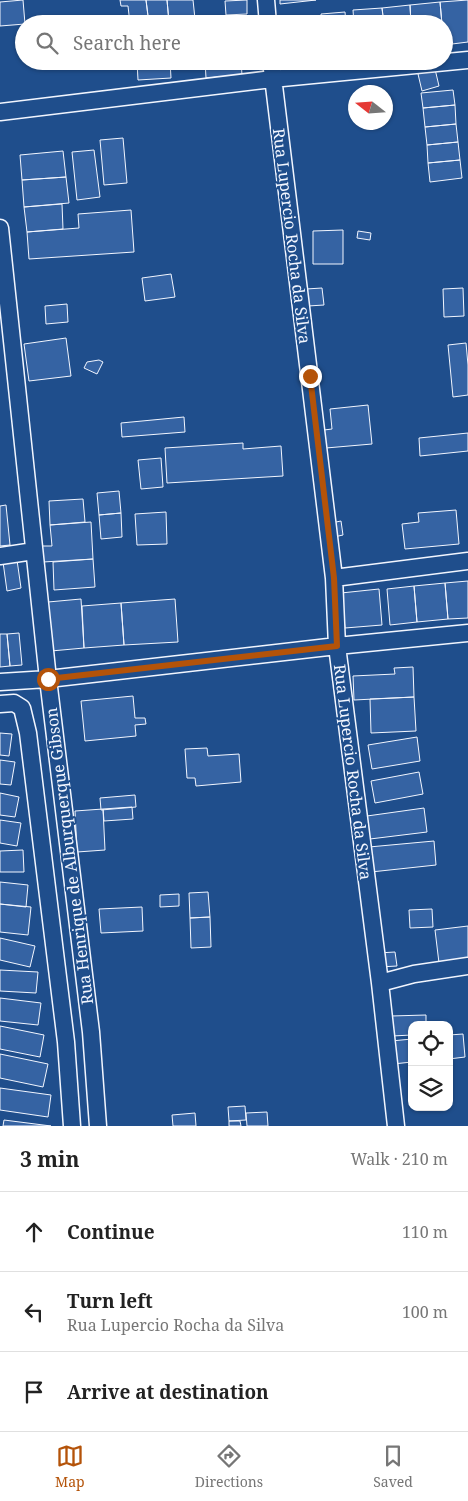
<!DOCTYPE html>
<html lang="en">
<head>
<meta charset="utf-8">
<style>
  :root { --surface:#fff; --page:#f2f2f2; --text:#222; --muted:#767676; --line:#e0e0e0; --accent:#b45309 }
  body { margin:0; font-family:"Noto Serif",serif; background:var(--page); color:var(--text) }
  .controls { position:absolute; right:15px; bottom:15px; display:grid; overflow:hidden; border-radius:10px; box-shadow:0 1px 4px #0004 }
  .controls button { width:45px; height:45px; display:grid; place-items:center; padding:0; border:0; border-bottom:1px solid var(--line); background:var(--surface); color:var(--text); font:25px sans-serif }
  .compass { position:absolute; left:348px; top:85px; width:45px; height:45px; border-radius:50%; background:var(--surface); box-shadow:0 1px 4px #0004; rotate:287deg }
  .stop { position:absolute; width:15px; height:15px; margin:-11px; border:4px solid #b45309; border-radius:50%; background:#fff }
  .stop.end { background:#b45309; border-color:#fff; box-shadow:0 1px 5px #0008 }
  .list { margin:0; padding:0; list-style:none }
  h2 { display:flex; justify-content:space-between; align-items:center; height:65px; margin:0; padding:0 20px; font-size:21px }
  h2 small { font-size:16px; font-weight:400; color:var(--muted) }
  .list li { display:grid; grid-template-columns:32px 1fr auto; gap:15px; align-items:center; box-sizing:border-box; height:80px; padding:0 20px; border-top:1px solid var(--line) }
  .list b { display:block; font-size:19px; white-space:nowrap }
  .list p { margin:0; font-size:16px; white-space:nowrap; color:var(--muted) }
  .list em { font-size:16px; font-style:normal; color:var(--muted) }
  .icon { flex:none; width:28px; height:28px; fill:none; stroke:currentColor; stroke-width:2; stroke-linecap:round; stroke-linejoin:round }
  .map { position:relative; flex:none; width:468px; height:1126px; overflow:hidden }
  .search { position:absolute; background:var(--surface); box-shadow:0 1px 4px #0004; left:15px; right:15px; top:15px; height:55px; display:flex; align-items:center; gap:12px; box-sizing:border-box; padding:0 18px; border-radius:28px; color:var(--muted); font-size:19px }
  .sheet { height:305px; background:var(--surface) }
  nav { display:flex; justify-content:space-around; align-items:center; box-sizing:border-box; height:70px; border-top:1px solid var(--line); background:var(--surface); font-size:14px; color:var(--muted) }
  nav a { display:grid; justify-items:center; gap:2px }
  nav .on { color:var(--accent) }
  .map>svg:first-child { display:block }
</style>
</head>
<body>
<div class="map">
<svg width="468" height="1126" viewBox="0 0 468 1126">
  <rect width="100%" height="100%" fill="#1f4e8c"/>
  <path fill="#3563a3" stroke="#f2f6ff" d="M23 0 25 24 0 26V2Z
    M120 0H146L149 24H130L128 6H121Z
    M146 0H167L169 22 149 24Z
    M167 0H193L195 19 169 22Z
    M247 0V14L226 15 225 1Z
    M280 0H316L280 4Z
    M468 0V42L444 45V24H442L440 2Z
    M440 2 442 24H411L410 5Z
    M410 5 411 24H384L382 8Z
    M382 8 384 24H354L353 10Z
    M345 12 346 24H322L321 14Z
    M315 16 316 24H290V19Z
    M145 61V69H153V61H170L171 78 138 80 137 62Z
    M205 61H241L242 75 206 78Z
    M435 69 439 86 422 91 418 74Z
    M453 90 455 105 423 108 421 93Z
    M455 105 456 124 425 127 423 108Z
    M456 124 458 142 427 145 425 127Z
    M123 138 127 183 104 185 100 140Z
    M458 142 460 160 428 163 427 145Z
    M94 150 100 197 77 200 72 152Z
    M63 151 66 177 22 180 20 155Z
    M460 160 462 178 430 182 428 163Z
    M66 177 69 203 24 207 22 180Z
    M62 204 63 229 27 232 24 207Z
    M131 210 134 252 29 259 27 232 79 228 78 214Z
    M343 230V264H313V231Z
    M358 231 371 233 370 240 357 238Z
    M171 274 175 297 145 301 142 278Z
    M322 288 324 305 308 306 306 289Z
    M463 288 464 316 444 317 443 289Z
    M67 304 68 322 46 324 45 306Z
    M66 338 71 376 29 381 24 344Z
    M466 343 468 365V395L453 397 448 345Z
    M99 360 103 362 97 374 84 368 87 362Z
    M368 405 372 444 326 448 324 430 332 429 330 409Z
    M184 417 185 432 122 437 121 423Z
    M468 433V451L420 456 419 438Z
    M243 443V449L281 446 283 476 167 483 165 448Z
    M161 458 163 487 141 489 138 460Z
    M119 491 121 513 99 515 97 493Z
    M83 499 85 522 50 525 49 501Z
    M6 505 10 545 0 546V506Z
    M456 510 459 544 405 549 402 524 419 522 418 513Z
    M166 512 167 544 137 545 135 514Z
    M121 513 122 537 101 539 99 515Z
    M341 521 343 535 334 537 331 523Z
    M91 522 93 559 43 562 42 546H52L50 525Z
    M93 559 95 587 54 590 53 562Z
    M17 560 21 588 7 591 3 562Z
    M468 581V618L448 619 445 583Z
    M445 583 448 619 417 622 414 586Z
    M414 586 417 622 390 625 387 589Z
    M379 589 382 625 345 628 341 593Z
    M81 599 84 648 51 651 48 602Z
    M175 599 178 642 124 645 121 603Z
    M121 603 124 645 84 648 82 606Z
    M19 633 22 665 10 666 7 634Z
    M0 634H7L10 666 0 667Z
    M413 667 414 697 354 700 353 676 395 674 394 668Z
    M133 696 135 718H145L146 724 135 725 136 736 85 741 81 701Z
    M414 697 416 731 371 733 370 699Z
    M0 733 12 734 9 756 0 755Z
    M417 737 420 761 372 769 368 745Z
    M207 748 208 756 239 754 241 782 196 786 195 778H187L185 749Z
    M0 760 15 762 11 785 0 784Z
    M419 772 423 794 375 803 371 781Z
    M0 793 19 797 15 817 0 815Z
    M135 795 136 807 101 810 100 798Z
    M132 807 133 819 104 821 103 809Z
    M424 808 427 832 370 839 367 816Z
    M103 809 105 850 77 852 75 811Z
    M0 820 21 823 17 846 0 843Z
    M434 841 436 865 371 872 369 847Z
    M23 850 24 872H0V851Z
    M0 882 28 885 26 907 0 904Z
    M208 892 210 917 190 918 189 893Z
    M179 894V906L160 907V895Z
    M0 904 31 907 28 935 0 932Z
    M142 907 143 931 101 933 99 909Z
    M432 909 433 927 410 928 409 910Z
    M210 917 211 947 191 948 190 918Z
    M468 926V959L439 963 435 930Z
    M0 938 35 946 30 967 0 960Z
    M395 952 397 966 379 967 378 953Z
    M0 970 38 972 36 993 0 991Z
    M0 998 41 1003 38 1025 0 1021Z
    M426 1015V1025H412V1035L392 1036 391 1016Z
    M0 1026 44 1035 40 1057 0 1049Z
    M463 1034 465 1057 449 1059V1035Z
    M412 1039V1062L393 1064 391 1041Z
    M0 1054 48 1064 43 1087 0 1078Z
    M0 1088 51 1095 48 1117 0 1110Z
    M245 1106 246 1120 229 1121 228 1107Z
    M267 1112 268 1126H247L246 1113Z
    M195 1113 196 1126H173L172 1115Z
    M4 1120 51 1126H3Z
    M229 1121H240L241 1126H229Z"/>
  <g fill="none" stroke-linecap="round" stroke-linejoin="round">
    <g stroke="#f2f6ff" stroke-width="19">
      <path id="minor" d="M266 0 268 24
        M271 61 334 578 337 646 380 983 396 1126
        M0 112 272 79 468 60
        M0 228 48 679 91 1032 98 1126
        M0 556 34 551
        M334 578 468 561
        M0 682 48 679 337 646 468 633
        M0 704 14 703 22 708 28 733 66 1042 72 1126
        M380 983 414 974 468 966"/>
    </g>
    <use href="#minor" stroke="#1f4e8c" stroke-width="16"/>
  </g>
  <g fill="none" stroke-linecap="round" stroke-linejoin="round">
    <path stroke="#b45309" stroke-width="6" d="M48 679 337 646 334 578 310 376"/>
  </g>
  <g text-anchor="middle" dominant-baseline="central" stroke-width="4" stroke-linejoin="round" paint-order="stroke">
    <g font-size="16" fill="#f2f6ff" stroke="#1f4e8c">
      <text transform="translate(292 236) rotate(83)">Rua Lupercio Rocha da Silva</text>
      <text transform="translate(353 772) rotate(83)">Rua Lupercio Rocha da Silva</text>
      <text transform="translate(69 856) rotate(-97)">Rua Henrique de Alburquerque Gibson</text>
    </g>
  </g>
</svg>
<div class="controls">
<button><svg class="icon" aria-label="locate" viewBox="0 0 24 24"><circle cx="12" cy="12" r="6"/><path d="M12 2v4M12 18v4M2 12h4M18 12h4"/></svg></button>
<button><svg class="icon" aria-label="layers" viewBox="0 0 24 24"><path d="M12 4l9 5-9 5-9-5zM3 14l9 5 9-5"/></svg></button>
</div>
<svg class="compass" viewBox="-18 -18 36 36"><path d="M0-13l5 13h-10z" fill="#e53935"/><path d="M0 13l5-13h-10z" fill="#767676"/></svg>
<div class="stop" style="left:48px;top:679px"></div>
<div class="stop end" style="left:310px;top:376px"></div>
<div class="search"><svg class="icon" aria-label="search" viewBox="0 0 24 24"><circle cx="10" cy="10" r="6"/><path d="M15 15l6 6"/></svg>Search here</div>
</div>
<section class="sheet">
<h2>3 min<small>Walk · 210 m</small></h2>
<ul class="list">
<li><svg class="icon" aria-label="ahead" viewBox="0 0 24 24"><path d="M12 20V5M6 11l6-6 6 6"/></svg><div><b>Continue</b></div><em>110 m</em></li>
<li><svg class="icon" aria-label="left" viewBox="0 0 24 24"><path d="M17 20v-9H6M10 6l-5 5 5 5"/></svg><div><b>Turn left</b><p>Rua Lupercio Rocha da Silva</p></div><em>100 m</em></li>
<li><svg class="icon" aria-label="arrive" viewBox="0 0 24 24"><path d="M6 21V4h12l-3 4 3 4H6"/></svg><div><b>Arrive at destination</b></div></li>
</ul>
</section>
<nav>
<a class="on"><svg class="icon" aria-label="map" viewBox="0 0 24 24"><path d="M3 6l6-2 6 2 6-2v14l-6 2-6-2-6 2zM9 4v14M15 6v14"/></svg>Map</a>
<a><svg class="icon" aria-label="directions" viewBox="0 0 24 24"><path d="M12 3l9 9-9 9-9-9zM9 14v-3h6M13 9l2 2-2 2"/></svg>Directions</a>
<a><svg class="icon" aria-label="saved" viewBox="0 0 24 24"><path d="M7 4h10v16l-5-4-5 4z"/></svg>Saved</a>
</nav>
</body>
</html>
